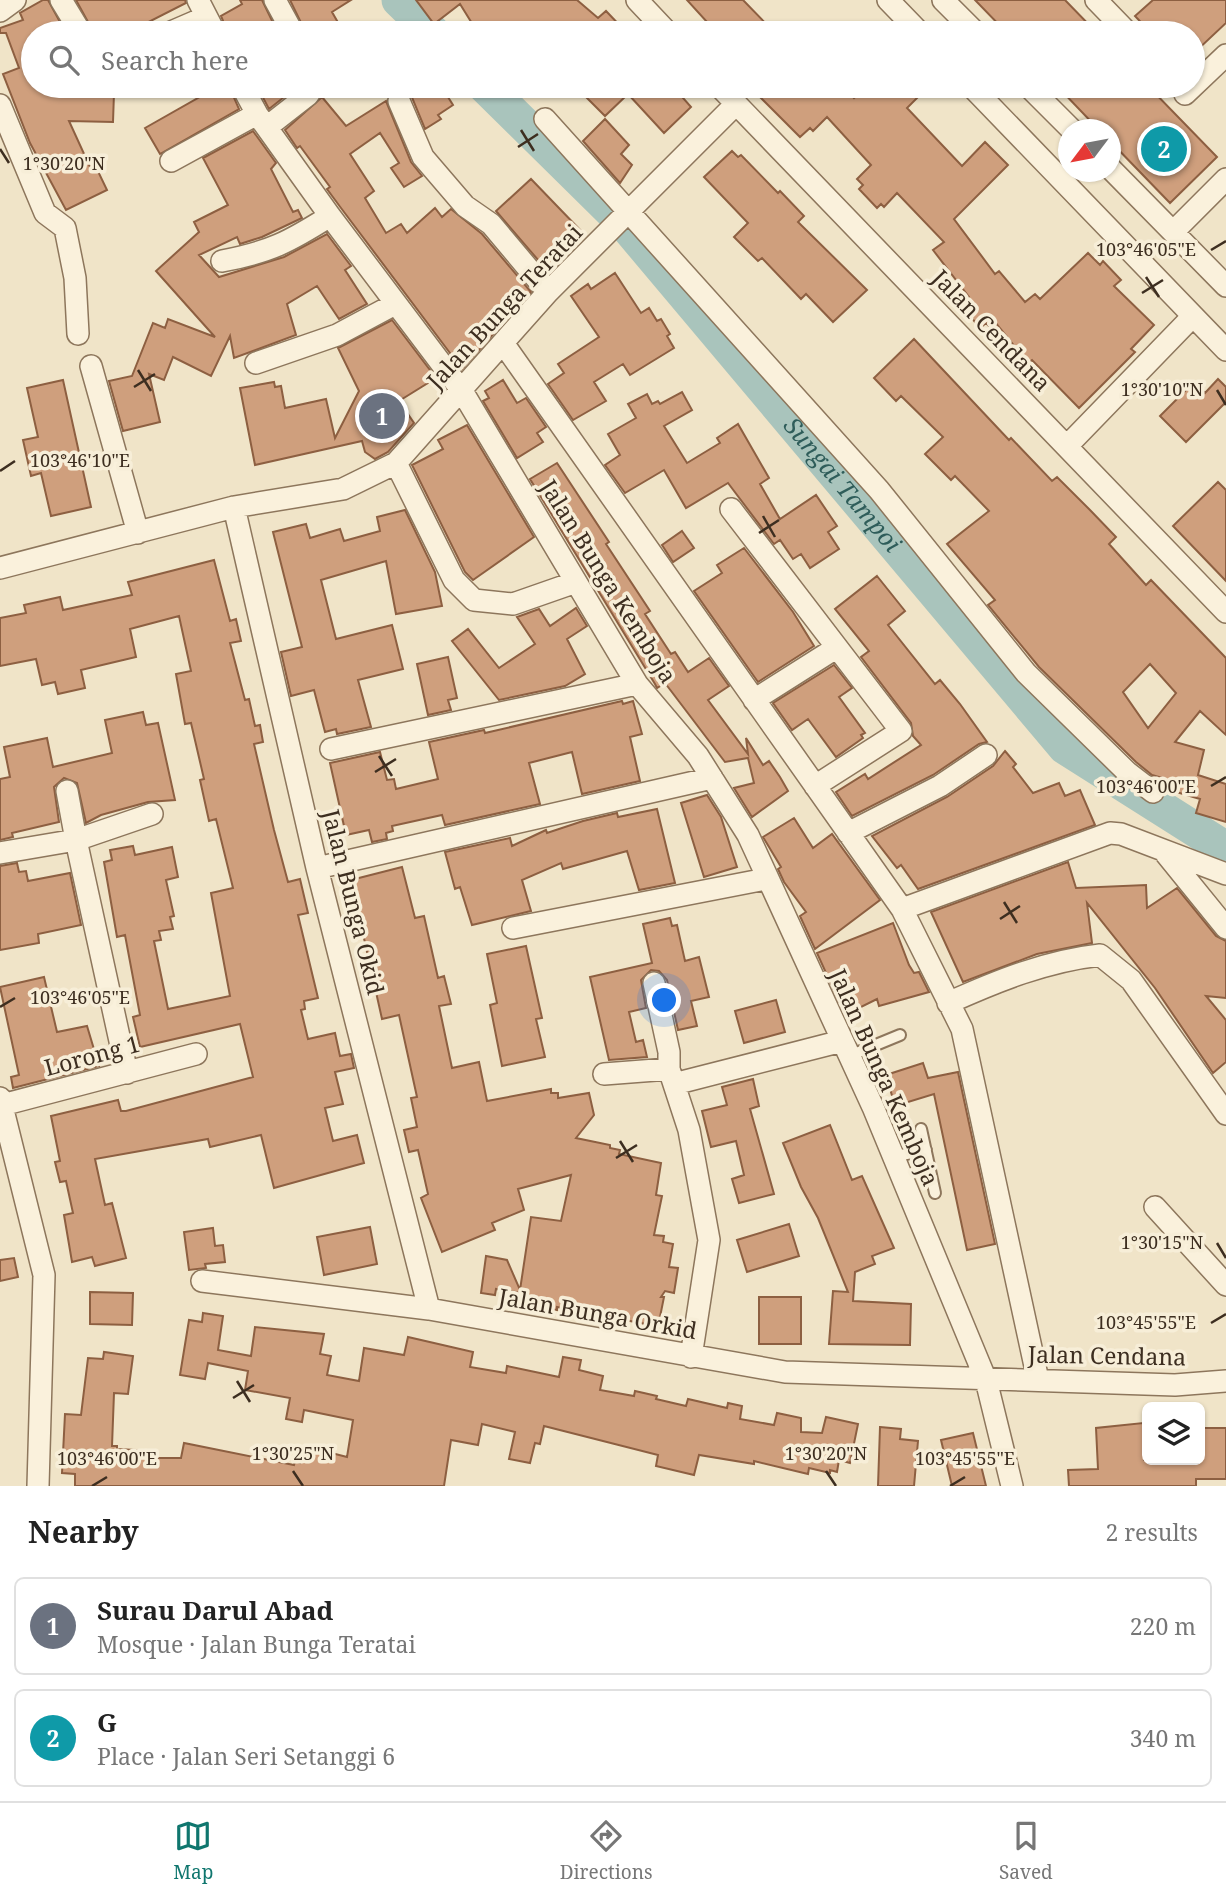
<!DOCTYPE html>
<html lang="en">
<head>
<meta charset="utf-8">
<style>
  :root { --surface:#fff; --page:#f2f2f2; --text:#222; --muted:#767676; --line:#e0e0e0; --accent:#0f766e }
  body { margin:0; font-family:"Noto Serif",serif; background:var(--page); color:var(--text) }
  .controls { position:absolute; right:21px; bottom:21px; display:grid; overflow:hidden; border-radius:10px; box-shadow:0 2px 5px #0004 }
  .controls button { width:63px; height:63px; display:grid; place-items:center; padding:0; border:0; border-bottom:2px solid var(--line); background:var(--surface); color:var(--text); font:35px sans-serif }
  .compass { position:absolute; left:1058px; top:119px; width:63px; height:63px; border-radius:50%; background:var(--surface); box-shadow:0 2px 5px #0004; rotate:238deg }
  .you { position:absolute; left:665px; top:1001px; width:24px; height:24px; margin:-18px; border:5px solid #fff; border-radius:50%; background:#1a73e8; box-shadow:0 0 0 10px #1a73e833 }
  .badge { display:grid; place-items:center; width:46px; height:46px; border-radius:50%; background:var(--accent); color:#fff; font-size:23px; font-weight:700 }
  .pin { position:absolute; translate:-50% -50%; border:4px solid #fff; box-shadow:0 2px 7px #0006 }
  .list { margin:0; padding:0; list-style:none }
  h2 { display:flex; justify-content:space-between; align-items:center; height:91px; margin:0; padding:0 28px; font-size:30px }
  h2 small { font-size:23px; font-weight:400; color:var(--muted) }
  .list li { display:grid; grid-template-columns:46px 1fr auto; gap:21px; align-items:center; box-sizing:border-box; height:98px; margin:0 14px 14px; padding:0 14px; border:2px solid var(--line); border-radius:10px }
  .list b { display:block; font-size:26px; white-space:nowrap }
  .list p { margin:0; font-size:23px; white-space:nowrap; color:var(--muted) }
  .list em { font-size:23px; font-style:normal; color:var(--muted) }
  .icon { flex:none; width:38px; height:38px; fill:none; stroke:currentColor; stroke-width:2; stroke-linecap:round; stroke-linejoin:round }
  .map { position:relative; flex:none; width:1226px; height:1486px; overflow:hidden }
  .search { position:absolute; background:var(--surface); box-shadow:0 2px 5px #0004; left:21px; right:21px; top:21px; height:77px; display:flex; align-items:center; gap:18px; box-sizing:border-box; padding:0 24px; border-radius:38px; color:var(--muted); font-size:26px }
  .sheet { height:315px; background:var(--surface) }
  nav { display:flex; justify-content:space-around; align-items:center; box-sizing:border-box; height:98px; border-top:2px solid var(--line); background:var(--surface); font-size:19px; color:var(--muted) }
  nav a { display:grid; justify-items:center; gap:4px }
  nav .on { color:var(--accent) }
  .map>svg:first-child { display:block }
</style>
</head>
<body>
<div class="map">
<svg width="1226" height="1486" viewBox="0 0 1226 1486">
  <rect width="100%" height="100%" fill="#f0e4c8"/>
  <g fill="none" stroke-linecap="round" stroke-linejoin="round">
    <g stroke="#a9c4bc" stroke-width="35">
      <path d="M399 0 433 33"/>
      <path id="s1" d="M485 86 626 225 1065 747 1226 849"/>
    </g>
  </g>
  <path fill="#cf9f7d" stroke="#8d5f41" stroke-width="2" fill-rule="evenodd" d="M43 0H48L66 33H33V86H63L51 92 114 93 113 122 69 121 90 167 95 165 107 190 66 210 30 143 3 74 19 68 6 33H0V28L23 20 20 13Z
    M76 0H185L186 3 127 33H94Z
    M240 0H262L278 33H228L221 16 242 4Z
    M290 0H351L332 12 344 33H306Z
    M416 0H577L598 18 606 11 627 33H478L460 4 434 24Z
    M687 0H743L775 33H717Z
    M975 0H1065L1097 33H1007Z
    M1153 0H1226V23L1193 54V33H1151L1135 16Z
    M198 86H229L239 109 160 154 145 128 203 95Z
    M257 86H298L269 109Z
    M396 86H441L453 105 438 115 441 119 425 129 411 95Z
    M575 86H679L687 95 683 98 691 107 664 133 628 94 605 116Z
    M749 86H842L854 98 867 86H913L921 94 907 108 962 166 985 142 1008 165 954 219 995 274 999 271 1025 302 1035 294 1040 299 1088 253 1100 265 1103 261 1121 280 1114 286 1154 325 1131 349 1135 352 1079 408 1032 360 1028 363 995 322 990 327 986 323 980 328 960 304 969 297 933 250 944 242 897 193 884 207 881 204 877 208 859 189 863 185 857 179 871 165 827 117 813 131 810 128 800 137Z
    M1057 86H1148L1217 157 1170 203 1110 141V130H1099Z
    M322 97 346 126 386 101 411 162 422 176 404 187 391 168 399 163 380 133 350 154 374 191 365 198 386 233 401 224 407 233 435 208 442 217 451 209 482 234 531 292 462 369 341 208 327 189 330 187 300 146 297 148 285 130Z
    M605 119 629 145 621 154 632 165 620 183 583 141Z
    M253 131 276 163 271 169 293 212 298 210 302 218 262 237 240 244 237 237 199 255 219 277 284 257 327 234 351 266 345 270 367 304 339 319 317 286 287 304 296 335 234 358 230 336 211 376 173 357 164 380 149 374 160 422 123 431 109 381 132 376 153 323 165 328 168 319 215 337 156 271 199 232 194 222 228 205 203 158Z
    M732 151 738 157 741 155 778 193 780 191 804 216 798 222 867 290 833 322 806 294 801 299 762 258 758 261 734 237 748 223 704 177Z
    M531 179 584 234 545 268 496 211Z
    M615 273 641 313 649 308 657 321 661 319 670 334 667 336 674 348 630 375 623 364 594 382 606 401 573 420 548 384 564 373 558 364 599 337 571 296 588 284 591 289Z
    M392 320 436 378 399 401 414 423 388 452 375 459 365 452 362 441 255 465 240 388 274 382 275 387 281 386 285 408 326 399 335 438 359 391 338 348Z
    M914 339 1009 440 1011 438 1052 481 1057 477 1090 510 1116 537 1109 544 1146 585 1151 580 1226 658V735L1200 711 1175 742 1204 750 1198 775 1226 784V822L1196 813 1200 799 1166 789V779L1152 775 1136 762 1039 667 988 605 995 600 947 544 989 511 955 476 951 480 925 454 943 437 901 396 896 401 874 378ZM1150 664 1176 693 1148 728 1123 692Z
    M1218 379 1226 387V402L1186 442 1160 416 1194 382 1205 393Z
    M63 380 91 507 51 516 41 473 31 476 23 440 38 437 27 388Z
    M503 380 517 403 526 398 546 427 537 433 543 442 517 458 483 401 489 398 485 391Z
    M682 392 692 410 664 426 687 463 720 443 717 438 738 424 769 478 760 484 780 519 816 495 837 526 828 532 839 549 810 568 801 554 793 559 780 540 774 544 728 483 686 508 664 470 625 493 605 465 620 455 608 434 636 418 628 404 647 394 652 404 658 401 660 404Z
    M467 425 534 537 473 580 465 572 412 465 443 449 438 440Z
    M557 463 609 542 606 544 650 611 645 614 671 654 675 652 688 672 709 658 729 686 708 700 748 754 746 738 763 765 769 761 780 777 788 791 752 817 734 788 754 783 748 758 725 762 665 683 657 688 655 684 530 479Z
    M1218 482 1226 490V581L1173 526Z
    M405 510 435 572 442 606 396 614 386 561 321 580 336 639 392 625 403 669 358 680 371 727 337 734 336 729 325 732 314 690 291 696 281 652 302 647 273 532 306 524 310 538 340 529 344 541 380 531 377 517Z
    M682 531 694 548 673 562 662 545Z
    M744 548 793 612 814 646 758 682 694 591 722 573 717 565Z
    M214 560 230 621 236 619 241 641 230 643 245 700 249 699 255 726 260 725 263 742 254 744 274 830 288 882 300 879 308 913 298 915 318 998 304 1001 305 1009 301 1010 308 1039 335 1033 340 1056 351 1054 354 1068 335 1072 343 1104 325 1108 333 1141 357 1135 364 1163 274 1188 261 1135 210 1147 208 1139 95 1159 105 1205 112 1203 126 1258 95 1266 92 1257 72 1262 64 1215 73 1213 66 1181 60 1182 55 1162 60 1161 51 1116 118 1100 121 1111H126L253 1077 240 1024 140 1047 133 1017 140 1015 125 935 117 937 104 862 112 860 110 850 133 846 135 855 172 847 178 877 166 880 174 916 170 917 173 929 159 931 161 940 154 941 168 1009 230 996 211 893 233 888 216 819 209 821 200 780 204 779 191 723 185 724 176 674 191 671 179 616 130 629 136 657 81 670 85 688 58 694 55 682 42 685 36 659 0 666V618L26 613 24 605 60 597 63 610 132 595 128 582Z
    M877 576 905 611 888 625 935 684 940 680 960 704 987 742 979 744 933 775 852 816 836 792 865 774 868 779 921 745 913 736 911 723 861 657 869 651 835 609Z
    M576 608 587 626 567 639 585 674 565 686 499 700 452 641 468 629 499 668 535 644 517 617 539 609 550 626Z
    M448 657 457 698 448 700 451 710 428 715 417 664Z
    M834 665 852 688 839 697 865 733 861 735 863 738 836 757 808 719 792 730 773 703Z
    M622 701 623 704 633 701 642 734 630 737 640 781 582 794 572 752 529 763 540 804 445 825 442 815 392 826 393 831 386 833 387 839 372 842 369 830 346 835 330 763 380 752 387 780 394 779 396 789 438 779 429 742 484 730 485 733Z
    M143 712 146 725 158 723 175 800 148 802 101 815 86 823 77 783 64 778 54 787 59 822 12 833 13 837 0 840V779L10 777 4 747 47 738 53 767 112 753 105 720Z
    M1005 751 1016 764 1013 767 1033 793 1059 783 1065 796 1080 790 1095 825 918 889 901 865 897 868 872 836 947 797 993 766Z
    M707 795 721 817 737 867 704 877 681 803Z
    M657 809 675 883 639 890 627 851 563 869 561 863 522 880 531 911 472 925 460 887 455 889 445 852 510 838 512 846 546 830 547 833 583 821 617 813 618 817Z
    M794 818 813 848 832 834 880 900 815 949 800 916 806 912 784 882 778 869 781 867 763 837Z
    M1068 862 1076 888 1146 885 1147 908 1177 888 1216 936 1226 941V998L1206 996 1226 1020V1062L1213 1073 1155 988 1087 903 1092 943 1037 954 963 982 931 912Z
    M17 863 19 872 26 871 28 881 70 873 81 925 38 934 39 943 0 950V866Z
    M402 867 415 918 424 916 438 978 444 976 451 1004 439 1006 452 1068 479 1062 487 1101 551 1089V1093H558V1098L589 1093 594 1115 576 1138 610 1145V1148L620 1150 619 1154 661 1163 656 1195 662 1196 654 1235 664 1236 663 1242 673 1244 669 1267 678 1268 674 1293 665 1291 661 1297H664L659 1322 652 1321 651 1325 557 1307V1310L526 1305 528 1294 496 1289 495 1295 481 1293 486 1256 507 1260 520 1290 531 1217 561 1221 571 1175 518 1189 524 1210 492 1223 495 1230 442 1252 421 1198 428 1194 418 1150 409 1152 404 1130 417 1127 411 1098 417 1097 399 1015 382 1019 351 880Z
    M670 918 672 926 677 925 685 961 699 957 709 997 691 1001 697 1026 678 1030 667 980 659 971 651 970 641 980 646 1008 629 1012 636 1042 643 1040 647 1057 609 1060 590 977 652 963 643 924Z
    M893 923 909 965 914 973 919 972 929 992 879 1006 877 999 845 1015 817 953Z
    M526 946 542 1018 536 1019 545 1057 502 1066 490 1005 497 1003 487 954Z
    M44 977 57 1032 87 1026 99 1066 13 1088 11 1077 19 1075 0 987Z
    M776 1000 785 1032 744 1043 735 1011Z
    M923 1063 928 1078 958 1072 995 1244 967 1250 934 1094 895 1106 886 1075Z
    M753 1079 759 1106 750 1109 774 1194 739 1203 732 1179 744 1175 736 1141 711 1147 702 1111 727 1105 722 1087Z
    M830 1125 852 1180 862 1176 894 1248 872 1256 875 1264 855 1272 853 1301 911 1304 910 1345 829 1344 833 1291 848 1292 818 1218 801 1187 783 1143Z
    M789 1224 799 1256 747 1272 737 1240Z
    M370 1227 377 1264 324 1275 317 1237Z
    M213 1228 215 1246 223 1245 225 1262 205 1264 206 1268 189 1270 184 1232Z
    M14 1258 18 1277 0 1281V1260Z
    M90 1292 133 1293 132 1325 90 1324Z
    M759 1297H801V1344H759Z
    M203 1313 223 1316 218 1350 251 1356 255 1327 324 1334 320 1354 331 1356 327 1375 359 1381 364 1348 404 1355 408 1337 473 1352 470 1367 506 1373 507 1366 559 1377 563 1357 581 1360 579 1370 603 1376 600 1390 634 1396 635 1391 657 1396 656 1399 686 1406 688 1399 727 1408 728 1403 742 1406 740 1419 774 1425 777 1413 801 1418V1432L822 1433 826 1417 858 1424 850 1463 839 1460 837 1472 830 1470V1473L809 1468 808 1474 754 1461V1464L699 1455 694 1475 656 1466 658 1455 544 1426 540 1444 535 1443 530 1463 509 1459 515 1432 482 1424 478 1445 451 1440 444 1486H75V1474L62 1473 65 1414 81 1415 88 1358 103 1359 104 1352 133 1356 128 1394 114 1393 112 1446H117V1449L154 1451V1458H181L184 1443 294 1465 295 1461 300 1463 304 1446 347 1457 353 1420 304 1410 302 1422 286 1419 290 1398 245 1390 248 1371 208 1363 205 1379 180 1375 189 1320 202 1322Z
    M1143 1423 1144 1460H1200V1428H1226V1479H1196V1486H1069L1068 1470 1098 1469 1096 1428Z
    M880 1427 901 1429 900 1439 918 1441 914 1486H878Z
    M973 1433 986 1486H952L941 1440Z"/>
  <g fill="none" stroke-linecap="round" stroke-linejoin="round">
    <g stroke="#8d765c" stroke-width="14">
      <path id="lane" d="M849 1056 900 1035
        M921 1129 935 1193
        M892 1157 926 1150"/>
    </g>
    <g stroke="#8d765c" stroke-width="24">
      <path id="street" d="M61 0 81 33
        M198 0 215 33
        M275 0 293 33
        M637 0 668 33
        M888 0 920 33
        M943 0 976 33
        M1096 0 1128 33
        M0 11 15 0
        M169 33 206 17
        M242 86 257 114 330 216 462 391 637 684 698 756 748 835 873 1107 986 1380 1012 1486
        M719 86 1226 612
        M971 86 1226 350
        M1028 86 1072 130
        M1185 94 1226 55
        M399 101 423 157 465 206 491 224 548 292
        M0 105 45 213 65 228 75 278 78 334
        M545 119 879 490 1026 673 1127 772 1153 792
        M267 127 308 95 314 86
        M171 161 257 114
        M1110 168 1226 286
        M1174 231 1226 179
        M222 261C270 252 289 242 330 216
        M503 343 902 909 962 1029 1038 1380
        M256 363 337 335 395 304
        M91 366 138 533
        M1068 445 1193 316
        M396 463 454 580 474 600 513 604 576 582
        M234 507 317 868 429 1309
        M731 509 901 731 815 786
        M0 568 234 507 343 489 396 463 548 292 736 104
        M754 700 836 648
        M331 749 637 684
        M848 833 940 786 986 755
        M0 853 76 840 67 791
        M1166 854 1226 928
        M317 868 712 778
        M902 909 1110 833 1121 834 1226 874
        M513 928 766 879
        M654 983 669 1052V1069
        M948 1003C997 981 1046 961 1100 955L1131 980 1226 1114
        M127 1073 76 840 152 814
        M604 1074 669 1069 689 1130 709 1240 691 1357
        M674 1084 842 1041
        M0 1098 44 1275 38 1486
        M2 1105 196 1054
        M1155 1207 1226 1285
        M202 1281 429 1309 785 1372 1175 1385 1226 1381"/>
    </g>
    <use href="#lane" stroke="#faf1dc" stroke-width="10"/>
    <use href="#street" stroke="#faf1dc" stroke-width="21"/>
  </g>
  <path fill="none" stroke="#3d2e20" stroke-width="2.5" d="M521 130 534 151M518 147 538 134M0 149 9 163M1211 250 1226 241M1146 277 1159 297M1142 293 1163 280M138 370 151 391M134 387 155 374M1217 390 1226 405M0 471 15 461M763 516 775 537M759 533 779 520M379 756 392 776M375 772 396 759M1211 786 1226 777M1004 902 1017 923M1000 919 1020 906M0 1007 15 998M620 1141 633 1162M616 1158 637 1145M1217 1243 1226 1258M1211 1323 1226 1314M237 1381 250 1402M233 1398 254 1385M293 1471 303 1486M826 1471 836 1486M92 1486 107 1477M950 1486 965 1477"/>
  <g text-anchor="middle" dominant-baseline="central" stroke-width="7" stroke-linejoin="round" paint-order="stroke">
    <g font-size="23" fill="#3d2e20" stroke="#f7eed8">
      <text transform="translate(504 306) rotate(-47)">Jalan Bunga Teratai</text>
      <text transform="translate(992 330) rotate(46)">Jalan Cendana</text>
      <text transform="translate(609 581) rotate(58)">Jalan Bunga Kemboja</text>
      <text transform="translate(354 902) rotate(76)">Jalan Bunga Okid</text>
      <text transform="translate(92 1055) rotate(-15)">Lorong 1</text>
      <text transform="translate(885 1077) rotate(66)">Jalan Bunga Kemboja</text>
      <text transform="translate(598 1313) rotate(10)">Jalan Bunga Orkid</text>
      <text transform="translate(1107 1355) rotate(1)">Jalan Cendana</text>
    </g>
    <g font-size="24" font-style="italic" fill="#2f5d5a" stroke="#f7eed8">
      <text stroke="none"><textPath href="#s1" startOffset="536">Sungai Tampoi</textPath></text>
    </g>
  </g>
  <g font-size="18" text-anchor="middle" fill="#3d2e20" stroke="#f7eed8" stroke-width="7" stroke-linejoin="round" paint-order="stroke">
    <text x="64" y="170">1°30'20"N</text>
    <text x="1146" y="256">103°46'05"E</text>
    <text x="1162" y="396">1°30'10"N</text>
    <text x="80" y="467">103°46'10"E</text>
    <text x="1146" y="793">103°46'00"E</text>
    <text x="80" y="1004">103°46'05"E</text>
    <text x="1162" y="1249">1°30'15"N</text>
    <text x="1146" y="1329">103°45'55"E</text>
    <text x="293" y="1460">1°30'25"N</text>
    <text x="826" y="1460">1°30'20"N</text>
    <text x="107" y="1465">103°46'00"E</text>
    <text x="965" y="1465">103°45'55"E</text>
  </g>
</svg>
<div class="controls">
<button><svg class="icon" aria-label="layers" viewBox="0 0 24 24"><path d="M12 4l9 5-9 5-9-5zM3 14l9 5 9-5"/></svg></button>
</div>
<svg class="compass" viewBox="-18 -18 36 36"><path d="M0-13l5 13h-10z" fill="#e53935"/><path d="M0 13l5-13h-10z" fill="#767676"/></svg>
<div class="you"></div>
<div class="pin badge" style="left:382px;top:416px;background:#6b7280">1</div>
<div class="pin badge" style="left:1164px;top:149px;background:#0f9aa8">2</div>
<div class="search"><svg class="icon" aria-label="search" viewBox="0 0 24 24"><circle cx="10" cy="10" r="6"/><path d="M15 15l6 6"/></svg>Search here</div>
</div>
<section class="sheet">
<h2>Nearby<small>2 results</small></h2>
<ul class="list">
<li><span class="badge" style="background:#6b7280">1</span><div><b>Surau Darul Abad</b><p>Mosque · Jalan Bunga Teratai</p></div><em>220 m</em></li>
<li><span class="badge" style="background:#0f9aa8">2</span><div><b>G</b><p>Place · Jalan Seri Setanggi 6</p></div><em>340 m</em></li>
</ul>
</section>
<nav>
<a class="on"><svg class="icon" aria-label="map" viewBox="0 0 24 24"><path d="M3 6l6-2 6 2 6-2v14l-6 2-6-2-6 2zM9 4v14M15 6v14"/></svg>Map</a>
<a><svg class="icon" aria-label="directions" viewBox="0 0 24 24"><path d="M12 3l9 9-9 9-9-9zM9 14v-3h6M13 9l2 2-2 2"/></svg>Directions</a>
<a><svg class="icon" aria-label="saved" viewBox="0 0 24 24"><path d="M7 4h10v16l-5-4-5 4z"/></svg>Saved</a>
</nav>
</body>
</html>
